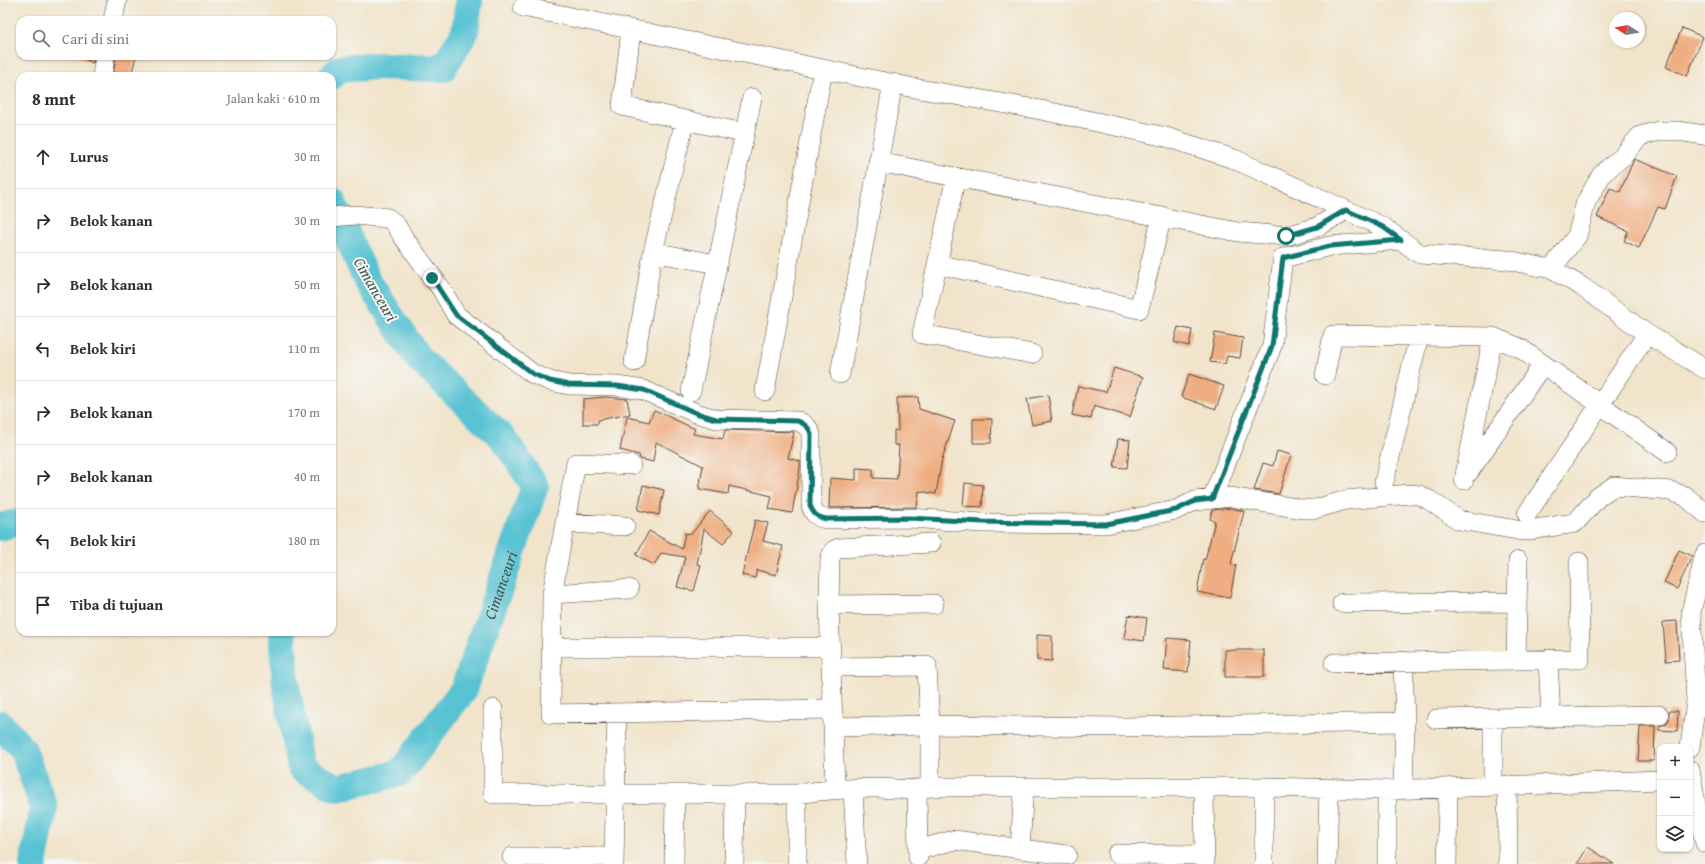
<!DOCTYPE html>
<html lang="id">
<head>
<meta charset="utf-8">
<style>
  :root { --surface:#fff; --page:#f2f2f3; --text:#2b2b33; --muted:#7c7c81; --line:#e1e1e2 }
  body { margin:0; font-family:"Gentium Book Plus",serif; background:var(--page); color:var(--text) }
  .controls { position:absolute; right:12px; bottom:12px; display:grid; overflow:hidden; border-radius:8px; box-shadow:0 1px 3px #0004 }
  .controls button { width:36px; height:36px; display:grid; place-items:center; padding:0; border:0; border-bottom:1px solid var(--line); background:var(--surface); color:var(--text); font:20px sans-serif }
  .compass { position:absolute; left:1609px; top:12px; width:36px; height:36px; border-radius:50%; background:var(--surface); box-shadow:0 1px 3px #0004; rotate:281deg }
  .stop { position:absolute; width:12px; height:12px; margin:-9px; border:3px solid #0f766e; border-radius:50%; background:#fff }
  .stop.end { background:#0f766e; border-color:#fff; box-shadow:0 1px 4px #0008 }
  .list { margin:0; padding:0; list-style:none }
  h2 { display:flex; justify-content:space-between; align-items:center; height:52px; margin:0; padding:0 16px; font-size:17px }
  h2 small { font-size:13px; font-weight:400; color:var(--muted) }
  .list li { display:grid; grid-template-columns:26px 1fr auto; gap:12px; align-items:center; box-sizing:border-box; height:64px; padding:0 16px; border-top:1px solid var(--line) }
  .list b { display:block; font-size:15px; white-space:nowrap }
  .list em { font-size:13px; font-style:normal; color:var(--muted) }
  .icon { flex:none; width:22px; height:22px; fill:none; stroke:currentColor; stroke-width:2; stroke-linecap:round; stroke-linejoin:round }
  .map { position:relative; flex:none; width:1705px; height:864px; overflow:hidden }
  .search { position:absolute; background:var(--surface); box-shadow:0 1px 3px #0004; left:16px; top:16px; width:320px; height:44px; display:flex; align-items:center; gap:10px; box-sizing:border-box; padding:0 14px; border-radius:12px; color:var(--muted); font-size:15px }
  .panel { position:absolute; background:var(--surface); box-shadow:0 1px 3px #0004; left:16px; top:72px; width:320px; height:564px; border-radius:12px }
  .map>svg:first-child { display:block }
</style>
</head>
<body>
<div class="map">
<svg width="1705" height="864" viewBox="0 0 1705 864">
  <rect width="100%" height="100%" fill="#f6f6f2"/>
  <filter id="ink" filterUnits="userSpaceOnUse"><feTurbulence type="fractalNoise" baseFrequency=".025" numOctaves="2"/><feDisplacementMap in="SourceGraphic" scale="8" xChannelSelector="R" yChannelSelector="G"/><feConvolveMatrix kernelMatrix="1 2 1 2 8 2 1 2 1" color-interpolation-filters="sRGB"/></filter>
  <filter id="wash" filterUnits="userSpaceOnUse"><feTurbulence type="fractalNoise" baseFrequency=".012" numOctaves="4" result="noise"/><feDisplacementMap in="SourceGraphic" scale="16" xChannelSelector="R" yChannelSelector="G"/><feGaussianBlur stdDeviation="0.9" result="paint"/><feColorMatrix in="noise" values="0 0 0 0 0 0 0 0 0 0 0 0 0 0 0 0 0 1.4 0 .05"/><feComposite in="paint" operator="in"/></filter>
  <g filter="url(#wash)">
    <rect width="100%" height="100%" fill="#f1e4cb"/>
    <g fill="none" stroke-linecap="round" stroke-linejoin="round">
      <g stroke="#58c3d3" stroke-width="28">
        <path d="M332 76 340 69 377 66 443 68 465 32 469 0"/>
        <path d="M0 527 20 522"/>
        <path id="s1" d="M282 632 286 686 301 768 337 788 400 773 464 689 535 486 504 439 418 358 367 280 332 201"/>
        <path d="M0 724 23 750 44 807 33 864"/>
      </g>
    </g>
    <g id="blocks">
      <path fill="#efae82" d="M1682 28 1703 37 1687 76 1666 67Z
        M77 56H94L93 63Z
        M116 56H136L131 76H113Z
        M1634 159 1677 176 1665 209 1658 207 1639 248 1624 241 1628 231 1597 217 1610 188 1620 192Z
        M1178 327 1192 330 1189 346 1174 342Z
        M1215 333 1243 338 1240 358 1227 356 1225 364 1210 362Z
        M1114 368 1143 377 1130 417 1094 406 1091 419 1072 415 1078 386 1106 392Z
        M1189 374 1224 386 1216 409 1181 397Z
        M1048 395 1052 421 1032 425 1027 399Z
        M605 397 627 399 630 414 598 420V424H583V399Z
        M918 397 919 409 955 421 942 459 936 494 919 491 917 507 829 508 830 478 856 480V468L873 469V478L897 479 899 445H894V430L898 431 897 398Z
        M654 410 695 429 693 434 723 439 725 430 794 432 788 458 800 461V469L792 513 769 509 772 496 729 486 728 494 699 489 703 466 656 442 653 462 640 459 639 455 620 450 627 417 649 422Z
        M973 419H992L991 443H973Z
        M1118 439 1130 440 1127 468 1114 467Z
        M1277 451 1291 455 1279 494 1254 490 1263 463 1273 466Z
        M965 483 983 485 982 507 963 506Z
        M643 485 664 490 659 515 638 510Z
        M1231 508 1244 511 1231 564 1236 565 1230 598 1197 592 1203 559 1205 560 1215 521 1210 519 1212 510Z
        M710 511 734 531 723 544 704 529 697 564 701 565 694 591 677 587 685 557 661 553 654 565 636 555 649 531 682 549 685 533 691 534Z
        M755 520 768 523 763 541 783 546 776 575 757 570 755 578 742 575Z
        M1679 550 1692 556 1677 589 1664 583Z
        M1128 615 1147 618 1144 641 1124 638Z
        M1677 621 1679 660 1666 661 1663 622Z
        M1037 635 1052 636V661L1037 660Z
        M1167 638 1191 640 1188 672 1164 670Z
        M1225 650H1264V677H1225Z
        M1669 711H1678L1677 731 1659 730V726L1665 724 1669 720Z
        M1640 726H1655L1654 761H1638Z
        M1588 847 1614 864H1577Z"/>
    </g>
  </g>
  <g filter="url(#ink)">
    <use href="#blocks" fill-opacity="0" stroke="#564638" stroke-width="1"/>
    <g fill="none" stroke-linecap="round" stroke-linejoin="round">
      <g stroke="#564638" stroke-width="20">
        <path id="minor" d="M523 7 914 88 1041 110 1166 137 1234 159 1383 227 1420 254 1507 260 1551 269 1581 286 1647 334 1705 369
          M113 20 117 0
          M631 30 622 106 743 133
          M102 76 105 56
          M878 162 1238 232 1286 236 1317 227 1346 210
          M956 177 922 334 1032 354
          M332 217 354 215 388 218 395 224 404 238 442 290 456 315 533 374 550 381 569 385 617 386 643 390 696 413 716 419 798 421C805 424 809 427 811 434V505C813 514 817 517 826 519L910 518 982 523 1106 524 1176 510 1195 501 1231 497 1302 509H1315L1346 500 1409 494 1419 495 1429 500 1459 520 1523 531 1575 523 1598 497 1614 486 1670 491 1685 496 1705 513
          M653 252 717 264
          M937 264 1139 309 1162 216
          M1551 269 1577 236 1586 202 1602 174 1622 157 1640 136 1659 131H1677L1705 135
          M634 362 653 252 685 120
          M840 374 893 83
          M1325 375 1333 335 1493 337 1520 348 1667 452
          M691 391 752 98
          M765 391 823 69
          M631 465 576 463 552 594 551 714 833 709
          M1469 472 1543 364
          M1464 480 1493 337
          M1384 482 1419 336
          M1212 499 1272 346 1283 258 1330 246 1401 240
          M1527 514 1647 334
          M565 523 625 526
          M552 594 629 589
          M1342 603 1517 602
          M829 605 934 604
          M551 647H831
          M1548 659 1551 718
          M1516 660 1518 561
          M1334 663 1580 659 1579 562
          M832 667 927 666 930 725V787
          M493 709V794H797C823 790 848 788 875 788 894 788 911 792 930 787H1264L1387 790 1660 780
          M1436 719 1659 715
          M834 727 930 725 1124 727 1405 722
          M1690 747 1696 701 1691 612 1705 554
          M1690 770 1698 815 1705 843
          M1507 785 1508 864
          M1493 786V718
          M835 788 829 605 830 558 834 550 839 548 931 543
          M1204 788 1205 864
          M853 789 857 864
          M1403 789 1405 722 1403 661
          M1387 790V864
          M917 791 918 857
          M797 794V864
          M1020 849 1024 787
          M918 850 954 840 1067 855
          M1117 854 1205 855
          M512 857H614
          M614 864 617 713
          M674 864 675 796
          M734 864 735 794
          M1264 864V787
          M1327 864 1329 789
          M1447 864 1448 788"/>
      </g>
      <use href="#minor" stroke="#fff" stroke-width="19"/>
    </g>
  </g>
  <g fill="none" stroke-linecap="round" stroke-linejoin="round" filter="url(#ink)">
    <path stroke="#0f766e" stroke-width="5" d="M432 278 456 315 533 374 550 381 569 385 617 386 644 390 696 413 716 419 798 421C805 424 809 427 811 434L810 505C813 514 817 517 826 519L910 518 982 522 1106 524 1176 510 1195 501 1212 499 1272 346 1283 258 1330 246 1401 240 1383 227 1346 210 1317 227 1286 236"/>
  </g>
  <g text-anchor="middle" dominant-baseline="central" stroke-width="4" stroke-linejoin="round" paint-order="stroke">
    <g font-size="16" font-style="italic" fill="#445854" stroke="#f6f6f2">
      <text transform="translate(376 289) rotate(60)">Cimanceuri</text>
      <text stroke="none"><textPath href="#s1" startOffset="459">Cimanceuri</textPath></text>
    </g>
  </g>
</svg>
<div class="controls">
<button>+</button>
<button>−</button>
<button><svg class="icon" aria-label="layers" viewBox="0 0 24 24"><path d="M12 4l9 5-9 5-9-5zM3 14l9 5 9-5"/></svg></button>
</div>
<svg class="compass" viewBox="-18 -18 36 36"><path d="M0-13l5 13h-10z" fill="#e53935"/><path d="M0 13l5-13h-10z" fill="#7c7c81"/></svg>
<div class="stop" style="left:1286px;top:236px"></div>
<div class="stop end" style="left:432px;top:278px"></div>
<div class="search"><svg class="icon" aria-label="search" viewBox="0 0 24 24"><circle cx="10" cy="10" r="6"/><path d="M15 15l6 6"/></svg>Cari di sini</div>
<section class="panel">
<h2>8 mnt<small>Jalan kaki · 610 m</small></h2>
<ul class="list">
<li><svg class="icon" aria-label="ahead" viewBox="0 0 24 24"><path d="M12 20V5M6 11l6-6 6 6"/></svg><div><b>Lurus</b></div><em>30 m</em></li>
<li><svg class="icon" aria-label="right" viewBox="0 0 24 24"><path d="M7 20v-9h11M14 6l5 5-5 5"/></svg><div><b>Belok kanan</b></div><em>30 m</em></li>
<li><svg class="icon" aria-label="right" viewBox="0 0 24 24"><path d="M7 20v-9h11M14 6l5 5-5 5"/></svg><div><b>Belok kanan</b></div><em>50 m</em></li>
<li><svg class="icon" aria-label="left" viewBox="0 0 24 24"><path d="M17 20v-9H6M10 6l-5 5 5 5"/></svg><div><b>Belok kiri</b></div><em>110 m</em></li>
<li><svg class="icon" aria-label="right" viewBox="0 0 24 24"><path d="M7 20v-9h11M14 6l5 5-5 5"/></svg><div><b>Belok kanan</b></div><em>170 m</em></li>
<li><svg class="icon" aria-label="right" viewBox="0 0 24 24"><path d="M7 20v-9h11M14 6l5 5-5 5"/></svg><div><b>Belok kanan</b></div><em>40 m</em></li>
<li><svg class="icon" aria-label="left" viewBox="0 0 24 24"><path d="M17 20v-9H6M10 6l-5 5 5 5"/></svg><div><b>Belok kiri</b></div><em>180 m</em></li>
<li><svg class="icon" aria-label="arrive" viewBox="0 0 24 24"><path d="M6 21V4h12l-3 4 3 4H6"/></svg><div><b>Tiba di tujuan</b></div></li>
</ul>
</section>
</div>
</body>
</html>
